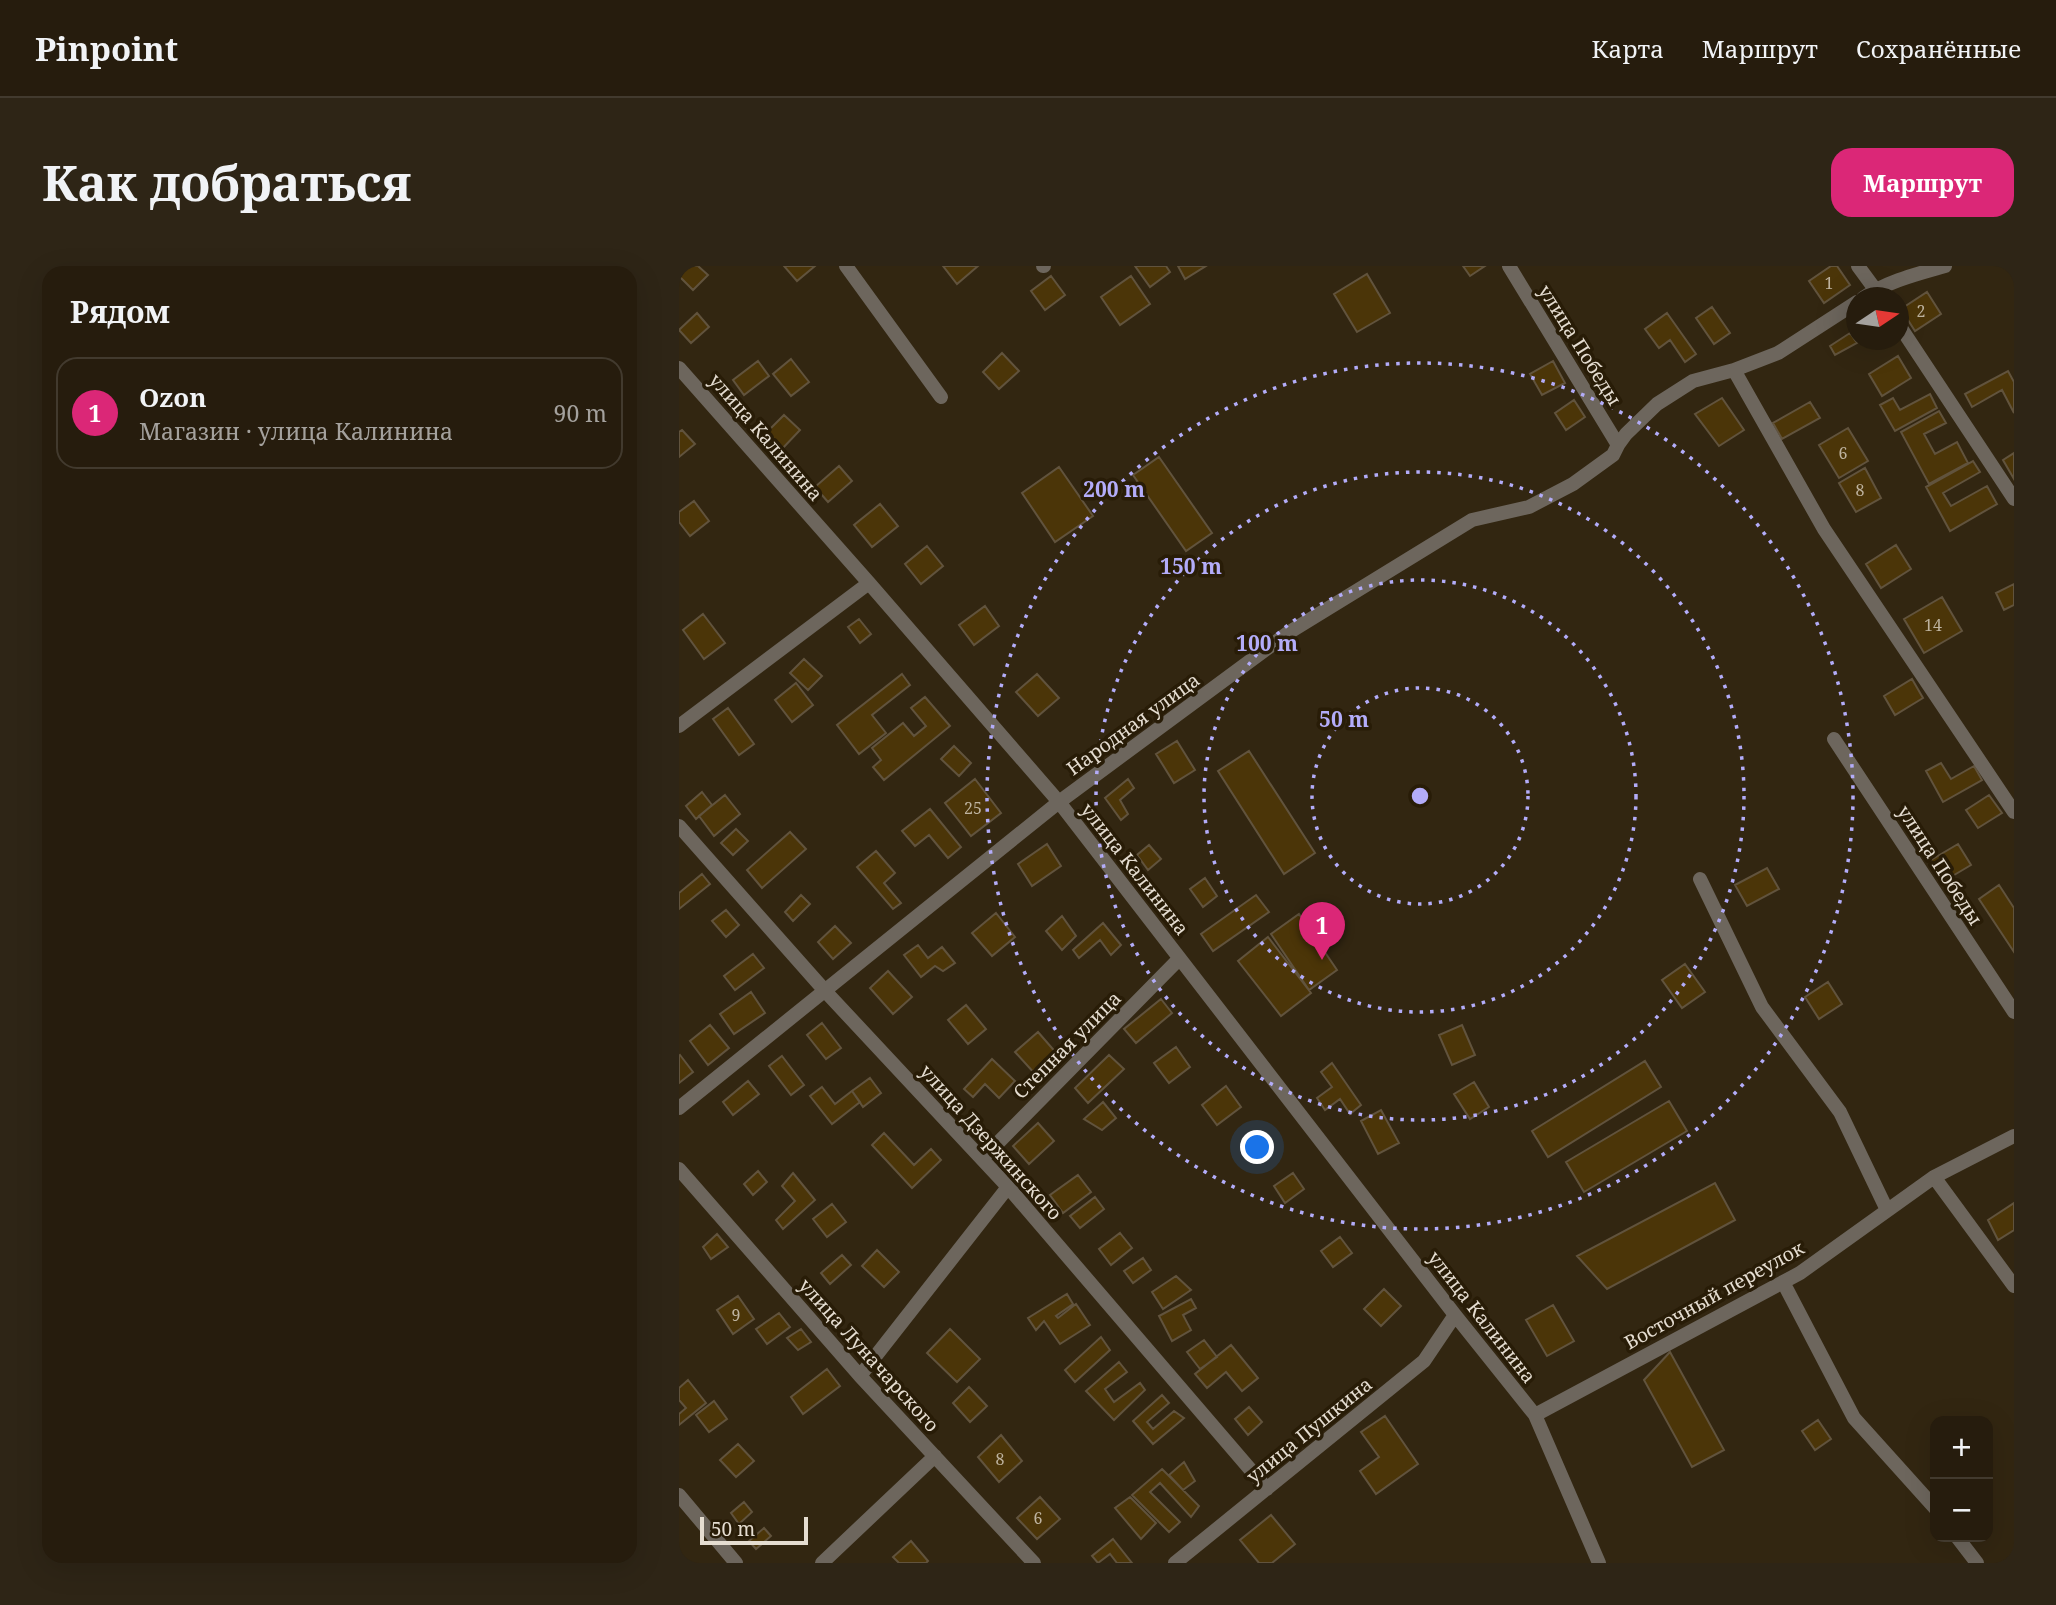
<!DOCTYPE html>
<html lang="ru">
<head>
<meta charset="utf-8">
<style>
  :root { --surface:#261c0d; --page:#2e2516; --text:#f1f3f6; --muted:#a4a19d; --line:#423a2e; --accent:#db2777 }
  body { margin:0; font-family:"Noto Serif",serif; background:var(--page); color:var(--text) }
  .controls { position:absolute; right:21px; bottom:21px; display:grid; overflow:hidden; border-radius:14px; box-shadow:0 7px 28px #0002 }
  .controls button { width:63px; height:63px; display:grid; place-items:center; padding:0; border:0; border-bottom:2px solid var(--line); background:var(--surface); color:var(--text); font:35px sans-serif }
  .compass { position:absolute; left:1167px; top:21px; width:63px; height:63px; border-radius:50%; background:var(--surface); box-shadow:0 7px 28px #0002; rotate:77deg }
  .scale { position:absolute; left:21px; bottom:18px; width:108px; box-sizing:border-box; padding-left:7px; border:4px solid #e5ddd1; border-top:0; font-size:19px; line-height:24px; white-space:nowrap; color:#e5ddd1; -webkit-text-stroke:5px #281c07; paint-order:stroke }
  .you { position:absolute; left:579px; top:882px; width:24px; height:24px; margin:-18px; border:5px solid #fff; border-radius:50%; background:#1a73e8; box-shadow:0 0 0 10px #1a73e833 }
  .badge { display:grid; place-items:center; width:46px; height:46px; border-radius:50%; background:var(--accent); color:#fff; font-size:23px; font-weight:700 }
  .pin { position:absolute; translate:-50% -58px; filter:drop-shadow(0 2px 4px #0008) }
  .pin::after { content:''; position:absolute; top:37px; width:24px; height:21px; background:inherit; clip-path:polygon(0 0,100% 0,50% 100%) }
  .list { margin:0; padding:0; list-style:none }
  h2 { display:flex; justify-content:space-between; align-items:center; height:91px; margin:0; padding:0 28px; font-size:30px }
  h2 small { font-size:23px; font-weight:400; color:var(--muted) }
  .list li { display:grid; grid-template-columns:46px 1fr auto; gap:21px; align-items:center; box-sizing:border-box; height:112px; margin:0 14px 14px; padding:0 14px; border:2px solid var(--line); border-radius:21px }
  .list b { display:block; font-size:26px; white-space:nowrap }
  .list p { margin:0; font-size:23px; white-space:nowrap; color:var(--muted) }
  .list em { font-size:23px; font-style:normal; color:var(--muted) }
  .map { position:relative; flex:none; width:1335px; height:1297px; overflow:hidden; border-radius:21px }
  header { display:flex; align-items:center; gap:42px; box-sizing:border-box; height:98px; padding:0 35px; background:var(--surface); border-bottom:2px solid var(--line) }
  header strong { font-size:33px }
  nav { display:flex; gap:38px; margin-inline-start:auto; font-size:24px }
  .intro { display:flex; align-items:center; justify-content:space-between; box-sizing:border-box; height:168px; padding:0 42px }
  h1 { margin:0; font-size:49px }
  .button { padding:18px 32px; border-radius:21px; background:var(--accent); color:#fff; font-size:24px; font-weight:700 }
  main { display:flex; gap:42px; padding:0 42px }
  aside { flex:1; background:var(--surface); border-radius:21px; box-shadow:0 7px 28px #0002 }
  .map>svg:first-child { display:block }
</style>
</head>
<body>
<header>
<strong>Pinpoint</strong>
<nav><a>Карта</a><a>Маршрут</a><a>Сохранённые</a></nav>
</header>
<div class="intro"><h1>Как добраться</h1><a class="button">Маршрут</a></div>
<main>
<aside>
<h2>Рядом<small></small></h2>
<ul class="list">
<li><span class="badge">1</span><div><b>Ozon</b><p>Магазин · улица Калинина</p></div><em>90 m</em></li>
</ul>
</aside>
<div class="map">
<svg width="1335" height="1297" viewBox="0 0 1335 1297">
  <rect width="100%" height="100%" fill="#322611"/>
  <path fill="#4b3508" stroke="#61533d" stroke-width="2" d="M0 0H19L29 9 14 24 0 10Z
    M105 0H136L118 15Z
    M264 0H299L278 18Z
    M456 0H487L491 6 471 21Z
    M499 0H527L506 13Z
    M784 0H806L791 10Z
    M1152 0H1158L1171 19 1145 37 1130 15Z
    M688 8 711 47 678 66 655 28Z
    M372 10 386 29 366 44 352 25Z
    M452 10 471 38 441 59 422 31Z
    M1248 26 1262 48 1236 65 1222 43Z
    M1033 41 1051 67 1035 78 1017 52Z
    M18 47 30 61 12 77 0 64Z
    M988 47 1017 88 1006 96 991 74 980 82 966 63Z
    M1171 67 1178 77 1156 89 1151 80Z
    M323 87 340 105 320 123 304 106Z
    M1219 90 1232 112 1203 130 1190 108Z
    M112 93 130 116 112 130 94 108Z
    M79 95 90 110 65 129 54 114Z
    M874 95 886 117 863 129 851 108Z
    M1329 105 1335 116V147L1323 124 1293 141 1286 128Z
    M1251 128 1258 142 1216 165 1201 139 1214 132 1221 144Z
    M1043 132 1065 164 1040 180 1016 148Z
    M895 134 906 151 887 164 876 147Z
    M1131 136 1141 152 1103 173 1094 157Z
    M1260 145 1267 157 1245 168 1256 188 1278 176 1289 197 1250 218 1222 166Z
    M105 149 121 164 102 184 86 168Z
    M1169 162 1189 195 1160 212 1140 179Z
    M3 164 16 178 0 191V166Z
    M1335 187V213L1324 194Z
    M480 191 533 267 507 285 454 209Z
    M1294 195 1301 206 1264 227 1272 240 1308 220 1318 238 1271 265 1247 221Z
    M160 200 173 215 149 236 136 221Z
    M380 201 414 250 376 276 343 227Z
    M1186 202 1202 232 1177 246 1160 217Z
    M15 235 30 255 11 270 0 256V246Z
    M201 238 219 260 193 281 175 259Z
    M1217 279 1232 303 1202 322 1187 298Z
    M248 280 264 300 242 318 226 298Z
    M1335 318V339L1325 344 1317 327Z
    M1263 331 1283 365 1245 387 1225 353Z
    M306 340 320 360 295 379 280 359Z
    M24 348 46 377 25 393 4 364Z
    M180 353 192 368 181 377 169 361Z
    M125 393 143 410 129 424 111 407Z
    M223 408 231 419 193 449 207 467 180 488 158 459Z
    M358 408 380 432 359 450 337 426Z
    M1233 413 1244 432 1216 449 1205 430Z
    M117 417 134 439 113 456 96 434Z
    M246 431 271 460 205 514 194 501 202 494 193 482 224 457 235 470 247 460 232 442Z
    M49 442 75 478 60 489 34 453Z
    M498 475 516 504 495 517 477 488Z
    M275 480 292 497 280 510 262 493Z
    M570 485 636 587 605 608 539 505Z
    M1262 497 1272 513 1295 500 1303 514 1264 536 1247 505Z
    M296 513 322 547 292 570 266 537Z
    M449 513 455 522 441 534 449 548 442 554 426 532Z
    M23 526 33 539 17 553 7 540Z
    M46 529 61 548 35 570 20 550Z
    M1310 529 1323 547 1299 562 1287 544Z
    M251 543 282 581 269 592 250 569 236 580 223 565Z
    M57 563 69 575 54 589 42 577Z
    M111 566 127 583 83 622 68 604Z
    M368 578 382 600 353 620 339 598Z
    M1279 578 1292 599 1265 615 1252 594Z
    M470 579 482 593 469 604 458 589Z
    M197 585 216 607 205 617 222 637 214 643 178 601Z
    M1088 602 1100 623 1068 640 1056 619Z
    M23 608 31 618 0 643V627Z
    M526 612 538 630 524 641 511 623Z
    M1320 619 1335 642V686L1300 633Z
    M122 629 131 638 114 655 106 646Z
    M577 629 590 646 534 685 522 668Z
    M47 644 60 659 47 671 33 655Z
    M317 647 336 671 313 690 293 667Z
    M620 648 658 704 630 724 592 668Z
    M383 650 397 670 383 684 367 665Z
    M424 657 442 679 432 689 421 674 400 692 394 684Z
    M156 660 172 677 154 693 139 676Z
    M589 671 632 727 602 750 559 695Z
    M239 679 249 692 263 681 276 697 264 705 256 700 242 711 225 689Z
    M74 688 85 702 56 724 45 710Z
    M1006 698 1026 726 1003 742 983 714Z
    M209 705 233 731 214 748 191 722Z
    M1149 716 1163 738 1140 753 1126 731Z
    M72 726 86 747 55 768 41 748Z
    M482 733 493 747 457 777 445 763Z
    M287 739 307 763 289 778 269 754Z
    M143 757 162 782 147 793 128 769Z
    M31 759 50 782 29 799 11 775Z
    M783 759 796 789 773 799 760 769Z
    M359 766 379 789 357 809 336 786Z
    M497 781 511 801 490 817 475 797Z
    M1 789 14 806 0 817V790Z
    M430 789 445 803 409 837 396 822Z
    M103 790 125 819 112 829 90 800Z
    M313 793 336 815 320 832 306 818 294 831 285 823Z
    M966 795 982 821 869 891 853 865Z
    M653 797 682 839 671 848 661 833 646 844 638 832 653 821 642 806Z
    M191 812 202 827 184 841 173 825Z
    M69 815 80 828 54 849 44 836Z
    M795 816 810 841 791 853 775 828Z
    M547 820 562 841 538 859 523 839Z
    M143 821 156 838 173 825 181 836 153 858 131 830Z
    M990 835 1008 865 905 926 887 896Z
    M424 836 437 852 423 864 405 853Z
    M702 844 720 877 699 888 682 855Z
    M359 857 375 875 350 898 334 880Z
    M205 867 235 899 252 883 262 894 233 922 193 879Z
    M79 905 88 916 74 929 65 918Z
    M114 907 136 934 104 963 97 954 116 935 103 920Z
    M614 907 625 923 606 937 595 920Z
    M399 909 412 926 384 947 371 929Z
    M1036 917 1056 954 928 1023 898 990Z
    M416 931 425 943 401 962 391 950Z
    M1335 937V964L1319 974 1309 954Z
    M153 938 167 956 148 971 134 953Z
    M441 967 453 982 432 999 420 983Z
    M38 968 49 981 32 993 24 981Z
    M661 971 673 987 654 1001 642 985Z
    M198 984 220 1006 205 1021 183 1000Z
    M163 989 172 999 151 1018 142 1007Z
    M464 992 472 1004 454 1017 445 1005Z
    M497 1010 512 1024 484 1043 473 1026Z
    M705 1023 722 1040 702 1060 685 1043Z
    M388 1028 394 1038 377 1050 379 1052 397 1038 411 1059 381 1078 365 1055 357 1064 349 1052Z
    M59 1030 75 1053 54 1068 38 1044Z
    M512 1033 517 1042 504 1049 512 1064 493 1075 480 1050Z
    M874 1039 895 1075 868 1090 847 1054Z
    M100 1047 111 1061 88 1078 77 1063Z
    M122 1063 132 1076 119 1084 108 1072Z
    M271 1063 301 1093 278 1116 248 1087Z
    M422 1071 431 1084 396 1116 386 1104Z
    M525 1074 538 1091 521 1103 508 1086Z
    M552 1079 579 1112 563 1125 547 1106 528 1122 516 1108Z
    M991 1086 1045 1184 1013 1201 965 1114Z
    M440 1096 448 1106 426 1123 435 1136 461 1117 466 1124 435 1154 407 1125Z
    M148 1103 161 1120 124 1148 112 1131Z
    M9 1114 27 1137 0 1159V1148L7 1142 0 1134V1122Z
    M290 1121 308 1140 291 1156 274 1137Z
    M483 1129 490 1137 468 1156 474 1163 495 1145 505 1152 474 1178 454 1155Z
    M35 1135 48 1153 30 1166 17 1149Z
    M570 1141 583 1156 569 1169 556 1153Z
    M706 1150 739 1198 697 1228 681 1205 700 1191 682 1166Z
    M1139 1154 1152 1173 1136 1184 1123 1165Z
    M322 1169 343 1195 320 1216 299 1191Z
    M59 1178 75 1195 57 1211 41 1194Z
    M505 1196 516 1215 504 1224 490 1209Z
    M483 1203 520 1240 512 1251 481 1217 471 1226 501 1256 490 1266 453 1229Z
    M361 1231 381 1253 358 1273 338 1252Z
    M451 1231 477 1257 462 1273 436 1242Z
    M65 1236 73 1246 60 1258 52 1247Z
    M592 1249 616 1278 593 1297H580L561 1274Z
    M85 1262 92 1270 77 1283 70 1275Z
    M434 1273 453 1297H438L431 1288 419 1297 413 1290Z
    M232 1275 249 1295 247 1297H220L214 1291Z"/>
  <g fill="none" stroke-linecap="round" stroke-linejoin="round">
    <path stroke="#6d665d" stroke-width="14" d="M167 0 262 131
      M364 0H365
      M830 0 939 179
      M1179 0 1201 30
      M1184 32C1209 15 1238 8 1266 0
      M1220 59 1335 233
      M0 102 190 317 380 536 776 1049 856 1149 920 1297
      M1055 104 1145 263 1335 546
      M0 460 190 317
      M1155 473 1335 746
      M0 560 147 726 329 921 588 1223
      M1021 613 1083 741 1161 846 1208 944
      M0 842 380 536 609 367 793 254 850 241 894 218 934 189 939 179 947 168 978 138 1014 115 1055 104 1099 87 1178 36
      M303 893 500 693
      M0 903 181 1110 355 1297
      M1255 911 1335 1020
      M1104 1016 1175 1152 1256 1242
      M181 1110 329 921
      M856 1149 1121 1007 1255 911 1335 870
      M0 1229 57 1297
      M1278 1271 1298 1297
      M143 1297 256 1190
      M496 1297 745 1095 776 1049"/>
  </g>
  <g fill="none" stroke="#b3acf9" stroke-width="3.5" stroke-dasharray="3.5 7">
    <circle cx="741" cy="530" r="108"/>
    <circle cx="741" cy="530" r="216"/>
    <circle cx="741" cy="530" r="324"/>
    <circle cx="741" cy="530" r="433"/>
  </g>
  <g text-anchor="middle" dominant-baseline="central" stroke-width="7" stroke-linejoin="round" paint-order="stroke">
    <g font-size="16" fill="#beb39f">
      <text x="1150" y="17">1</text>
      <text x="1242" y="45">2</text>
      <text x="1164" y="187">6</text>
      <text x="1181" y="224">8</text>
      <text x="1254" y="359">14</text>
      <text x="294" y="542">25</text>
      <text x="57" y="1049">9</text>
      <text x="321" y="1193">8</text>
      <text x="359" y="1252">6</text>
    </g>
    <g font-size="19" fill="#e5ddd1" stroke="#281c07">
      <text transform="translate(901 79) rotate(58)">улица Победы</text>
      <text transform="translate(87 171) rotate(49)">улица Калинина</text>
      <text transform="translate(454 458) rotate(-36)">Народная улица</text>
      <text transform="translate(1261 599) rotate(57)">улица Победы</text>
      <text transform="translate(456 603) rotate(52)">улица Калинина</text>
      <text transform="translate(388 779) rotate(-45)">Степная улица</text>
      <text transform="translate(312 876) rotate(48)">улица Дзержинского</text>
      <text transform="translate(1035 1029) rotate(-29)">Восточный переулок</text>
      <text transform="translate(803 1051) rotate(52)">улица Калинина</text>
      <text transform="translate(190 1089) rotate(48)">улица Луначарского</text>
      <text transform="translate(630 1164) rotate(-39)">улица Пушкина</text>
    </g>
  </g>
  <circle cx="741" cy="530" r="10" fill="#b3acf9" stroke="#281c07" stroke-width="3.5"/>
  <g font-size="21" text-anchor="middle" font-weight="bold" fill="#b3acf9" stroke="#281c07" stroke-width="7" stroke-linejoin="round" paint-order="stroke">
    <text x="435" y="231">200 m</text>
    <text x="512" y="308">150 m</text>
    <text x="588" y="385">100 m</text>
    <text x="665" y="461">50 m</text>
  </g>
</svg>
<div class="controls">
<button>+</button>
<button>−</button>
</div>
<svg class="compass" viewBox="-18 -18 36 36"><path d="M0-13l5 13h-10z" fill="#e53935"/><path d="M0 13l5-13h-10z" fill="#a4a19d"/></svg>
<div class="scale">50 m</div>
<div class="you"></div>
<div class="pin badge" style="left:643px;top:694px">1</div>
</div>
</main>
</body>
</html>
